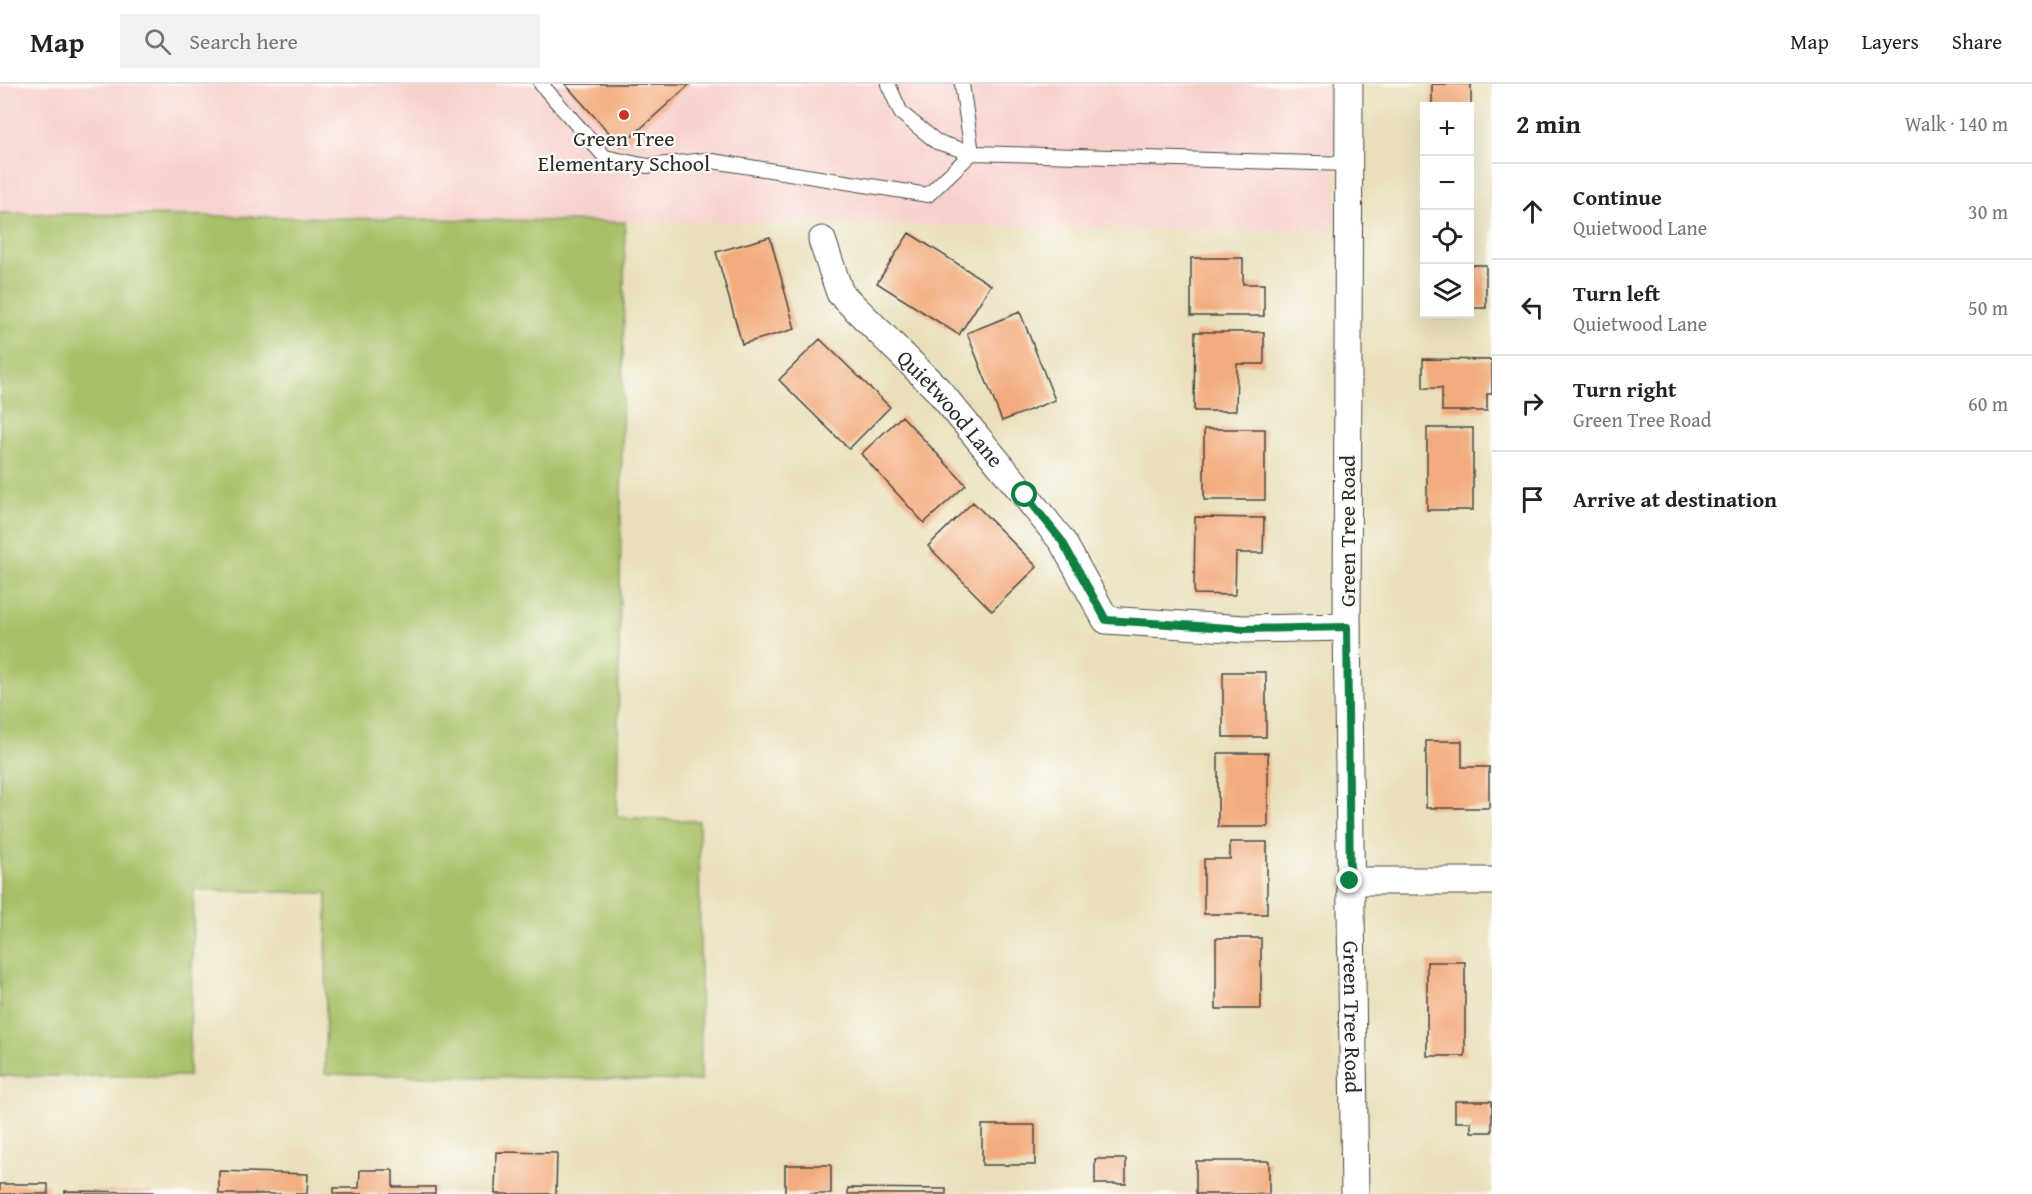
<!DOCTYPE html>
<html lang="en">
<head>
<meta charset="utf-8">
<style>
  :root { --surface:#fff; --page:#f2f2f2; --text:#222; --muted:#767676; --line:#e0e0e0 }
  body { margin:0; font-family:"Gentium Book Plus",serif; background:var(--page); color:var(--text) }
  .controls { position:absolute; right:18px; top:18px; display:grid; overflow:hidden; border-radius:0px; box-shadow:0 6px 24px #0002 }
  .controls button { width:54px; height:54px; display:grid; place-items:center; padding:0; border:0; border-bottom:2px solid var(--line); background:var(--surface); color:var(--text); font:30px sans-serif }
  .stop { position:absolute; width:18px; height:18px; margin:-14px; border:4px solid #0b8043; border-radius:50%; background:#fff }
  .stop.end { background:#0b8043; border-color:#fff; box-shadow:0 2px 6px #0008 }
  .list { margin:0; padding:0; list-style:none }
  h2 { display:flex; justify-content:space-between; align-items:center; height:78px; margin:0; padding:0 24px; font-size:26px }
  h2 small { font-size:20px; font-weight:400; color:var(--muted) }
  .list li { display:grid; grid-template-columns:39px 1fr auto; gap:18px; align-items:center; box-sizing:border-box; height:96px; padding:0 24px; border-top:2px solid var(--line) }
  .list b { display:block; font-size:22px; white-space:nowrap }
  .list p { margin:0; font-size:20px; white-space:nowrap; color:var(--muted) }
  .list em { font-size:20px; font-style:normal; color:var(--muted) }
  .icon { flex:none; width:33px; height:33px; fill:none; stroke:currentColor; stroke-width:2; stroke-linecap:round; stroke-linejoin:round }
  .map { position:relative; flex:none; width:1492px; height:1110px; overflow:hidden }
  header { display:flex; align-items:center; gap:36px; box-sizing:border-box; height:84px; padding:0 30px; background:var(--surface); border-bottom:2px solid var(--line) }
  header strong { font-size:28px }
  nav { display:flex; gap:33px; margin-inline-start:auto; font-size:21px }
  .search { width:420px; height:54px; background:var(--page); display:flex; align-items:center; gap:15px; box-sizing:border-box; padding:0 21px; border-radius:0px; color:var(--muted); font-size:22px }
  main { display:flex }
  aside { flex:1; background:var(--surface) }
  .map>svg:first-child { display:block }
</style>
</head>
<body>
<header>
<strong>Map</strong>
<div class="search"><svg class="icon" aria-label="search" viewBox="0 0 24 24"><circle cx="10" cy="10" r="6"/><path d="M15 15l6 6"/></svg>Search here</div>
<nav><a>Map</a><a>Layers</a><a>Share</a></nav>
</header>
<main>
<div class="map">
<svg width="1492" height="1110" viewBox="0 0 1492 1110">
  <rect width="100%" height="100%" fill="#fdfcf7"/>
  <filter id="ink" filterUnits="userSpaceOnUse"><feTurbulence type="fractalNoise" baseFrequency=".0167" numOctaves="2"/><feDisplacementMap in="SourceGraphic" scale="12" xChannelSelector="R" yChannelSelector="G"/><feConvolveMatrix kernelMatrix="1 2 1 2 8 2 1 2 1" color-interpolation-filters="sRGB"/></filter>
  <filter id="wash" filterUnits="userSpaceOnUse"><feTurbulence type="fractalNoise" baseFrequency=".008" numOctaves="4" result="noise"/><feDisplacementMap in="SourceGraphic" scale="24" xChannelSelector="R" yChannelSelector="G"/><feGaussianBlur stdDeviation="1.35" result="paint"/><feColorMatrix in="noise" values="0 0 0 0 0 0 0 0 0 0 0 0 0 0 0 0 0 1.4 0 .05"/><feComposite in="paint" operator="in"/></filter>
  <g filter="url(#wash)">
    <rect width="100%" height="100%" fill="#e9dfba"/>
    <path fill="#f7d0cc" d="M0 0H1333L1335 147 0 129Z"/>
    <path fill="#a8c167" stroke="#6a7649" stroke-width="1.5" d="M0 129 625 138 617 733 699 737 701 997 325 990 327 809 194 806 189 992H0Z"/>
    <g id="blocks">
      <path fill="#f3ab7d" d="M565 0H690L621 62Z
        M1432 0H1471V22H1432Z
        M909 149 991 201 959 251 877 199Z
        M770 153 795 245 742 260 716 168Z
        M1191 174H1243V200H1264V232H1191Z
        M1470 181H1486V224H1470Z
        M1020 228 1055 316 1002 337 967 249Z
        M1195 248H1264V280H1237L1236 327H1194Z
        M820 255 890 323 849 365 779 296Z
        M1423 275 1492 276V310H1487V327H1442V304H1423Z
        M902 332 966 401 924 439 861 370Z
        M1427 344H1473V426H1427Z
        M1204 345H1265V416H1204Z
        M973 418 1037 483 992 527 928 462Z
        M1195 433 1264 434 1263 469H1236L1235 511 1194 510Z
        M1223 588H1266V653H1223Z
        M1426 657H1462V683H1489V724H1426Z
        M1218 669H1268V743H1218Z
        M1230 758H1267V830H1204V775H1230Z
        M1216 854H1261V925H1216Z
        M1427 878H1465V972H1427Z
        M1455 1017H1492V1048H1471V1038H1455Z
        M982 1041H1035V1081H982Z
        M496 1068 557 1069 556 1110H495Z
        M1095 1075H1126V1100H1095Z
        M1196 1077H1269V1110H1196Z
        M785 1081H831V1110H785Z
        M360 1086H393V1103H435V1110H334V1104H359Z
        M219 1087 308 1090 307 1110H219Z
        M0 1100H48V1110H0Z
        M848 1104 946 1105V1110H848Z
        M65 1107 153 1108V1110H65Z"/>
    </g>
  </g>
  <g filter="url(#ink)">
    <use href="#blocks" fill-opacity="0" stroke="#484640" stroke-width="1.5"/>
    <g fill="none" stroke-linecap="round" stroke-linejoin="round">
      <g stroke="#484640" stroke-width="16">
        <path id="lane" d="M541 0 605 73 647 82 706 76 928 111 972 69
          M888 0 901 29 937 58 972 69 1349 80
          M962 0 972 69"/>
      </g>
      <g stroke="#484640" stroke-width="29">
        <g id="street">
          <path id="s1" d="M1349 0 1347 543 1355 1110"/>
          <path id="s2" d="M822 156 840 209 938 306 1025 411 1062 457 1106 536 1244 545 1347 543"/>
          <path d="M1350 797H1492"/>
        </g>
      </g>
      <use href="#lane" stroke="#fff" stroke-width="14"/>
      <use href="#street" stroke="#fff" stroke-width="27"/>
    </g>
  </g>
  <g fill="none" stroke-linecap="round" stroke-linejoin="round" filter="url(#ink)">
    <path stroke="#0b8043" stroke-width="8" d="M1025 411 1062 457 1106 536 1244 545 1347 543 1350 797"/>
  </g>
  <circle fill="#c8321e" stroke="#fdfcf7" stroke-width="2" cx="624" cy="31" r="6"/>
  <g text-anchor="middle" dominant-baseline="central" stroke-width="4.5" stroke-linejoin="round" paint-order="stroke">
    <g font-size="22" fill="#2b2b2b" stroke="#fdfcf7">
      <text x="624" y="54">Green Tree<tspan x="624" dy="25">Elementary School</tspan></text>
    </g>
    <g font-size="22" fill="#2b2b2b" stroke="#fdfcf7">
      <text stroke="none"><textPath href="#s2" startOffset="216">Quietwood Lane</textPath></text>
      <text transform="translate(1347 447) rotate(-90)">Green Tree Road</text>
      <text stroke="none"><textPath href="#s1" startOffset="933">Green Tree Road</textPath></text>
    </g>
  </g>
</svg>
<div class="controls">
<button>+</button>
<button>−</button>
<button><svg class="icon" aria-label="locate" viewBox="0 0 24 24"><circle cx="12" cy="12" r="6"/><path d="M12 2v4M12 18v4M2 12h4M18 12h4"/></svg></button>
<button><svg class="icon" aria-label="layers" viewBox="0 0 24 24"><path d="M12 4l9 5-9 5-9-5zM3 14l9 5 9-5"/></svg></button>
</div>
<div class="stop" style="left:1025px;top:411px"></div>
<div class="stop end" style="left:1350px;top:797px"></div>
</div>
<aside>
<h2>2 min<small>Walk · 140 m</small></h2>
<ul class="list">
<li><svg class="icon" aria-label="ahead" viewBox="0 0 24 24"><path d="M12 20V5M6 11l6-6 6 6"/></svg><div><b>Continue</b><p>Quietwood Lane</p></div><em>30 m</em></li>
<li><svg class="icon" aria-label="left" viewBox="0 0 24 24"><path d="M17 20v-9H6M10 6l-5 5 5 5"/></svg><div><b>Turn left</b><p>Quietwood Lane</p></div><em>50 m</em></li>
<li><svg class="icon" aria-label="right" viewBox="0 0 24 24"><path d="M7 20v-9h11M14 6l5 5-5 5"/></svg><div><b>Turn right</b><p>Green Tree Road</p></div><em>60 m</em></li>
<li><svg class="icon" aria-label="arrive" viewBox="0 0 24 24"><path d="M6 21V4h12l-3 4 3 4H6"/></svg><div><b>Arrive at destination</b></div></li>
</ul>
</aside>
</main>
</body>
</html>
